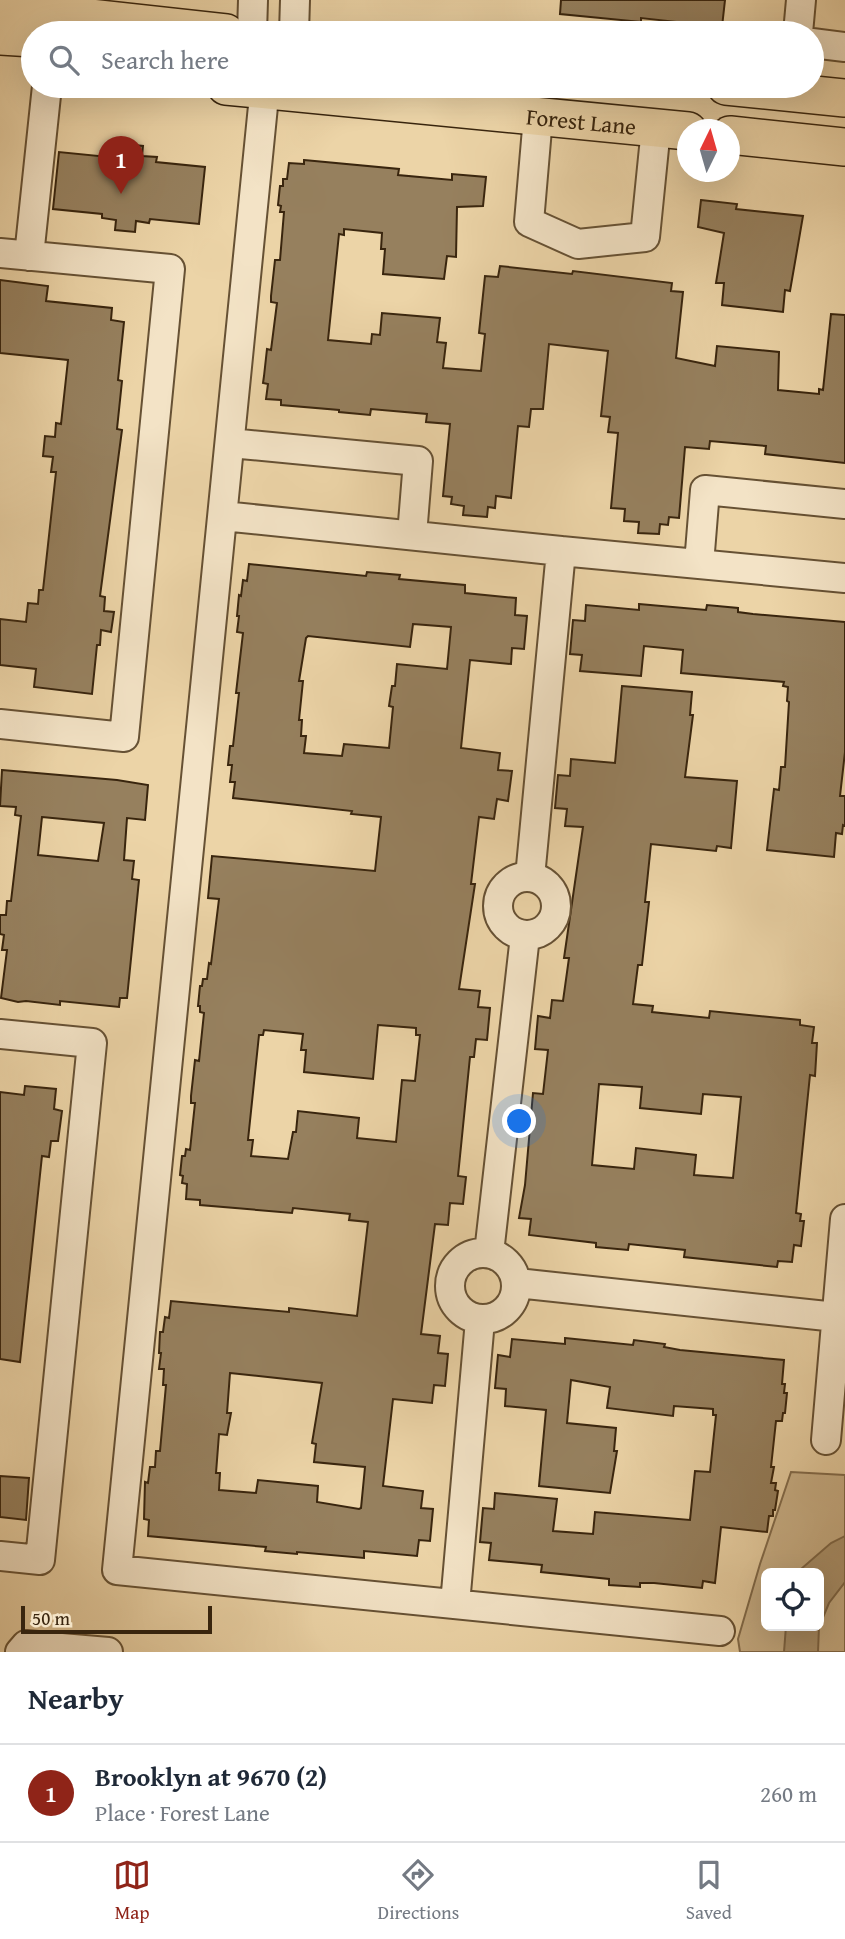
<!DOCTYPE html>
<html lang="en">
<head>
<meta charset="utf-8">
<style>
  :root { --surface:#fff; --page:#f2f2f3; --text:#1f2937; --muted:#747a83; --line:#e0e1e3; --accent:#8f2418 }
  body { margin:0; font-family:"Gentium Book Plus",serif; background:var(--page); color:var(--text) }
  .controls { position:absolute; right:21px; bottom:21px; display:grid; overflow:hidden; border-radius:10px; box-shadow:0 7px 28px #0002 }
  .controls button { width:63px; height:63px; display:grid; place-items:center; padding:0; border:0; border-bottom:2px solid var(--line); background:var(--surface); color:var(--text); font:35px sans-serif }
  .compass { position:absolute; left:677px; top:119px; width:63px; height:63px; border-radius:50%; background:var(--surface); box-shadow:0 7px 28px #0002; rotate:5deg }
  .scale { position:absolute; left:21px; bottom:18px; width:191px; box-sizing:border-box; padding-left:7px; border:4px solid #39250e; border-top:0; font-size:19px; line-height:24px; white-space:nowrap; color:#39250e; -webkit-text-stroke:5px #f3e3c6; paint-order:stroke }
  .you { position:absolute; left:520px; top:1122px; width:24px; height:24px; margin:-18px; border:5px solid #fff; border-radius:50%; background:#1a73e8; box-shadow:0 0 0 10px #1a73e833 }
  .badge { display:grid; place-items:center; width:46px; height:46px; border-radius:50%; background:var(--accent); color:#fff; font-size:23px; font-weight:700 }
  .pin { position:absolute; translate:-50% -58px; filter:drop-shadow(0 2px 4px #0008) }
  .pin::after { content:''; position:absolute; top:37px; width:24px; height:21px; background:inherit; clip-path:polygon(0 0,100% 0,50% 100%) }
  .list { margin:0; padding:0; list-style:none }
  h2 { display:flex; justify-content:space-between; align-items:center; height:91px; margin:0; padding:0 28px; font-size:30px }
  h2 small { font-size:23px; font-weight:400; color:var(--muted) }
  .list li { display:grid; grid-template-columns:46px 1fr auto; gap:21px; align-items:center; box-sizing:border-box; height:98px; padding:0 28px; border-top:2px solid var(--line) }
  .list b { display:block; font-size:26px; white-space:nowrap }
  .list p { margin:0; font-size:23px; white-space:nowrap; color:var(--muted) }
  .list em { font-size:23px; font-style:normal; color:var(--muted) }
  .icon { flex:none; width:38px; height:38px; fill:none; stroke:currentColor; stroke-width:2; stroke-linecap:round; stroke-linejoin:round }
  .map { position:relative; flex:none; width:845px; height:1652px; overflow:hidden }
  .search { position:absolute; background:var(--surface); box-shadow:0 7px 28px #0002; left:21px; right:21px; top:21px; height:77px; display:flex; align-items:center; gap:18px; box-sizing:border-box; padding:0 24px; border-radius:38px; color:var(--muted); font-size:26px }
  .sheet { height:189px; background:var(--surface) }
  nav { display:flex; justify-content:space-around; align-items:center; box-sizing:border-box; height:98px; border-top:2px solid var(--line); background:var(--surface); font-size:19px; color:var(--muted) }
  nav a { display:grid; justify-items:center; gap:4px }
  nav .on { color:var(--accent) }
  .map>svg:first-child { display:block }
</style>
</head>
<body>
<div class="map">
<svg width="845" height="1652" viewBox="0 0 845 1652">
  <rect width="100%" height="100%" fill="#ecd4a7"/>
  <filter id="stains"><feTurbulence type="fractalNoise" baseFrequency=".00286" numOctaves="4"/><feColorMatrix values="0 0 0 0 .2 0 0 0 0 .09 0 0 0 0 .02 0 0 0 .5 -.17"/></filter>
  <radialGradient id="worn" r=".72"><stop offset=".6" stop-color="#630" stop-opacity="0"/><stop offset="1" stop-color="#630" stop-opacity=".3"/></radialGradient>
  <path fill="#ceb68d" stroke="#846e4e" stroke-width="2" fill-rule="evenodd" d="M791 1472 845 1475V1652H740L738 1639 760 1564ZM766 1573H819V1626H766Z"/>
  <path fill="#af9873" stroke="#806a4b" stroke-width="2" d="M845 1536V1582L829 1603 819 1627 818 1652H784L786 1626H819V1573H800L801 1569 831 1543Z"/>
  <path fill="#96805e" stroke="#39250e" stroke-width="2" fill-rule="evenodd" d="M561 0H725L722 27 641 18V22L560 14Z
    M124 144 143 146 142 156 157 157 156 162 205 167 199 224 150 219 149 223 136 221 135 232 115 230 116 220 102 218V214L53 209 59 152 108 157V152L123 154Z
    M304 160 399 169 398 175 452 180V174L486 177 483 206 457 207 456 257 447 256 444 279 383 274 385 249H381L382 233 344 229V235L339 234 328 340 371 344 372 334 380 335 382 313 440 318 437 342 446 343 443 368 481 371 485 334 479 333 485 276 498 277 500 266 572 274 573 271 672 283 671 291 683 292 676 358 715 366 717 346 779 352 778 390 819 394V389L823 390 831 314 845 315V463L765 454 766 446 710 441 709 449 685 447 679 518 669 517 668 525 660 524 659 534 638 533 639 522 624 521 625 509 611 508 618 433 608 432 610 417 601 416 608 351 549 344 543 409H531L529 427 518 426 511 498 496 496 495 508 488 507 487 517 463 515 464 506 451 504 452 497 443 496 450 424 426 422 427 414 371 409 370 415 339 412V410L281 405V400L266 399 268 384 263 383 264 376 267 349 271 350 277 303 271 302V296L275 260H280L284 212H280L281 206 278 205 280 186H283V179H287L289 163 304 164Z
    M701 200 737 204 736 209 803 216 790 291 785 290 783 312 722 305 724 283H716L724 233 698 227Z
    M0 280 48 286 46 301 112 308 111 320 124 322 118 380 122 381 117 429 122 430 100 596 105 597 104 611 114 612 111 632 101 630 100 645H97L92 694 34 687 36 669 0 665V619L26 622 28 603 38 604 39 590H43L56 472H51L53 457 43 456 45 436 55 437 56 423 61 424 68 360 0 353Z
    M249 564 366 576 367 572 400 575 399 579 465 585V593L516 598 515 615 527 616 524 649 512 648 511 664 470 660 461 748 500 753 498 770 512 771 508 801 497 799 494 819 479 817 471 884H475L459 989 480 991 478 1007 490 1008 487 1040 476 1039 474 1057H470L458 1176 466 1177 463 1204 450 1203 448 1225 435 1224 421 1334 440 1336 438 1353 448 1354 445 1386 434 1385 432 1403 393 1399 383 1486 423 1491 421 1508 433 1509 430 1541 419 1540 417 1556 364 1551V1558L297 1552V1554L265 1551 266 1547 148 1536 149 1520 144 1519 145 1482 148 1483 150 1467H155L156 1451H160L166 1385H163L164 1369H159L161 1353H159L160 1332H163L165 1317 169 1318 171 1301 289 1312V1308L357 1316 368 1222 349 1220 350 1214 293 1208 292 1213 200 1205V1200L186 1199 187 1184 182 1183 183 1176 180 1175 182 1156H185L186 1149 190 1150 195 1103H191V1096L195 1060 199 1061 204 1013 200 1012V1006H198L200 986H202L203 979H207L209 963 211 964 219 899 208 898 212 856 375 871 381 817 351 814 352 811 233 798 235 782H230L232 765H228L230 746H233L239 693H236L243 633 237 632 239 616H237L239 595 241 596 243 580 247 581ZM413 624 451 627 447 669 397 664 395 686H392L389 706 393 707 389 748 344 744 342 756 304 753 306 736H301L302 720H299L303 681H299L306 638 308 636 410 647ZM378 1025 416 1028V1035H420L415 1081 402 1080 396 1142 357 1138 359 1118 298 1111 296 1132H293L288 1159 251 1156 253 1140H248L259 1035H263L264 1030 303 1034 301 1050H306L304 1072 373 1079ZM230 1373 322 1383 312 1443 316 1444 314 1462 365 1467 361 1508 359 1509 317 1502 318 1486 258 1480 256 1493 219 1490 220 1473H216L219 1434 227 1435 231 1413H227Z
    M639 604 706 610 707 605 738 608V612L753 614 845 622V752L840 796H845V826L843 825 842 834 836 833 834 857 767 850 774 789 779 790 781 767H785L789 702 787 701 788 687 783 686 784 682 681 673 683 650 644 646 641 676 580 671 582 655 570 654 573 620 585 621 586 605 639 610Z
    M622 686 692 692 690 715H693L685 777 737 781 731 848 717 846 716 851 651 844 645 902H649L642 965H638L633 1004 653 1006 652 1012 709 1018 710 1011 800 1020V1025L814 1027 812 1043H817L815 1076 810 1075 796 1213 801 1214 800 1221H804L801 1246 794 1245 792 1262 778 1261 777 1267 684 1257 685 1250 629 1244 628 1250 596 1247V1243L529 1235 531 1219 519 1218 525 1185 533 1093 543 1094 548 1050 535 1049 538 1016 550 1018 552 1000 563 1001 569 958H564L583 827 565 826 567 809 555 808 558 775 570 776 571 759 615 763ZM599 1084 642 1087 640 1108 701 1114 703 1094 741 1097 733 1178 694 1175 696 1155 636 1148 634 1169 592 1165Z
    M2 770 117 780 148 785 145 820 127 818 124 860 134 861 132 879 139 880 127 998H120L119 1007 60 1001V1005L26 1001 18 1002 1 998 7 950H2L4 935 0 934V915H6L7 901H11L21 816 15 815 16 807 0 806ZM42 817 104 823 98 861 38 855Z
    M25 1086 56 1089 54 1109 62 1111 58 1141H51L49 1157 42 1156 20 1362 0 1359V1092L24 1095Z
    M565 1338 633 1345 634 1340 665 1344 664 1347 680 1350 784 1360 782 1384H785L784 1393H787L785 1413H783L782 1421H776L771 1467H774L771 1483H776L775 1490 778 1491 775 1510H773V1516H769L767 1532 721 1527 715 1583 703 1581 702 1588 654 1583H640V1587L609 1585V1579L541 1572 542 1565 489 1560 491 1543 480 1542 483 1508 494 1509 495 1493 557 1499 553 1531 593 1534 595 1512 690 1520 695 1471 710 1472 716 1415H713V1409L674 1406 673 1416 607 1408 610 1387 571 1380 567 1423 616 1428 614 1451H617L610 1493 539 1486 546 1410 505 1406 506 1389 495 1388 498 1355 510 1357 512 1339 565 1344Z
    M0 1476 29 1478 26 1520 0 1517Z"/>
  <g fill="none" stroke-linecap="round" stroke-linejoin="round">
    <g stroke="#665134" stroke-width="32">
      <path id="minor" d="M252 33 253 0
        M294 33 295 0
        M798 33 801 0
        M812 43 845 47
        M265 86 117 1570 720 1631
        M538 117 529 222 578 244 645 237 656 128
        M0 253 170 269 124 737 0 724
        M29 256 47 86
        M230 443 418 461 412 535
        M223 516 561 551
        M699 564 705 490 845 504
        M498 906a29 29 0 1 1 58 0a29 29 0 1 1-58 0Z
        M530 877 561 551 845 578
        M0 1034 92 1043 40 1560 0 1556
        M450 1286a33 33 0 1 1 66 0a33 33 0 1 1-66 0Z
        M489 1253 525 936
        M517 1283 836 1317
        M826 1440 845 1219
        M455 1604 480 1320
        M20 1652 26 1645 108 1652"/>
    </g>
    <g stroke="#39250e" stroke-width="40">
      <g id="major">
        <path d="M0 8 226 33"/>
        <path d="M0 36 33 38"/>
        <path id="s1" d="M226 86 688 131"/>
        <path d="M726 86 845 98"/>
        <path d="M730 135 845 147"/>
      </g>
    </g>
    <use href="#minor" stroke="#f3e3c6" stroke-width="28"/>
    <use href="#major" stroke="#ecd4a7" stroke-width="37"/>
  </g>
  <g text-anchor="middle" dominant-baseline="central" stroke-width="7" stroke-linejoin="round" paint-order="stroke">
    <g font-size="23" fill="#39250e" stroke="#f3e3c6">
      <text stroke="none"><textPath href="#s1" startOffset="357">Forest Lane</textPath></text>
    </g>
  </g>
  <rect width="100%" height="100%" filter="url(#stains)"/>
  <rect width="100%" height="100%" fill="url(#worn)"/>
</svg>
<div class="controls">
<button><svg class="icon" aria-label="locate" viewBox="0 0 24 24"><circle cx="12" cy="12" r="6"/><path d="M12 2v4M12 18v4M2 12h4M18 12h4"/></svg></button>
</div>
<svg class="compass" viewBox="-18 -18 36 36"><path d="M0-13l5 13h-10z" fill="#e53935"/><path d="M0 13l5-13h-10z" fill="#747a83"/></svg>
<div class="scale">50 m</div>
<div class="you"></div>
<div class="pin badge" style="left:121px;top:194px">1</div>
<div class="search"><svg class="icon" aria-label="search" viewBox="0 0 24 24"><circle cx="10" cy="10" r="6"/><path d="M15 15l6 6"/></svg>Search here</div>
</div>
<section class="sheet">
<h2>Nearby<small></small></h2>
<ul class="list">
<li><span class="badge">1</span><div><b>Brooklyn at 9670 (2)</b><p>Place · Forest Lane</p></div><em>260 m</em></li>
</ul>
</section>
<nav>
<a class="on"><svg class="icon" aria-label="map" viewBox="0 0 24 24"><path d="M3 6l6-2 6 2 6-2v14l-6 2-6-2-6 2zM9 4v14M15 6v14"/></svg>Map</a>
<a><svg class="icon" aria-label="directions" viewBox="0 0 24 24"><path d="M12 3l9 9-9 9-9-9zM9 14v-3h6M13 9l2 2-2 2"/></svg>Directions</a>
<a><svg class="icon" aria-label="saved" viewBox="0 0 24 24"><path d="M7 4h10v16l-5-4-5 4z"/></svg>Saved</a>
</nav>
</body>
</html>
